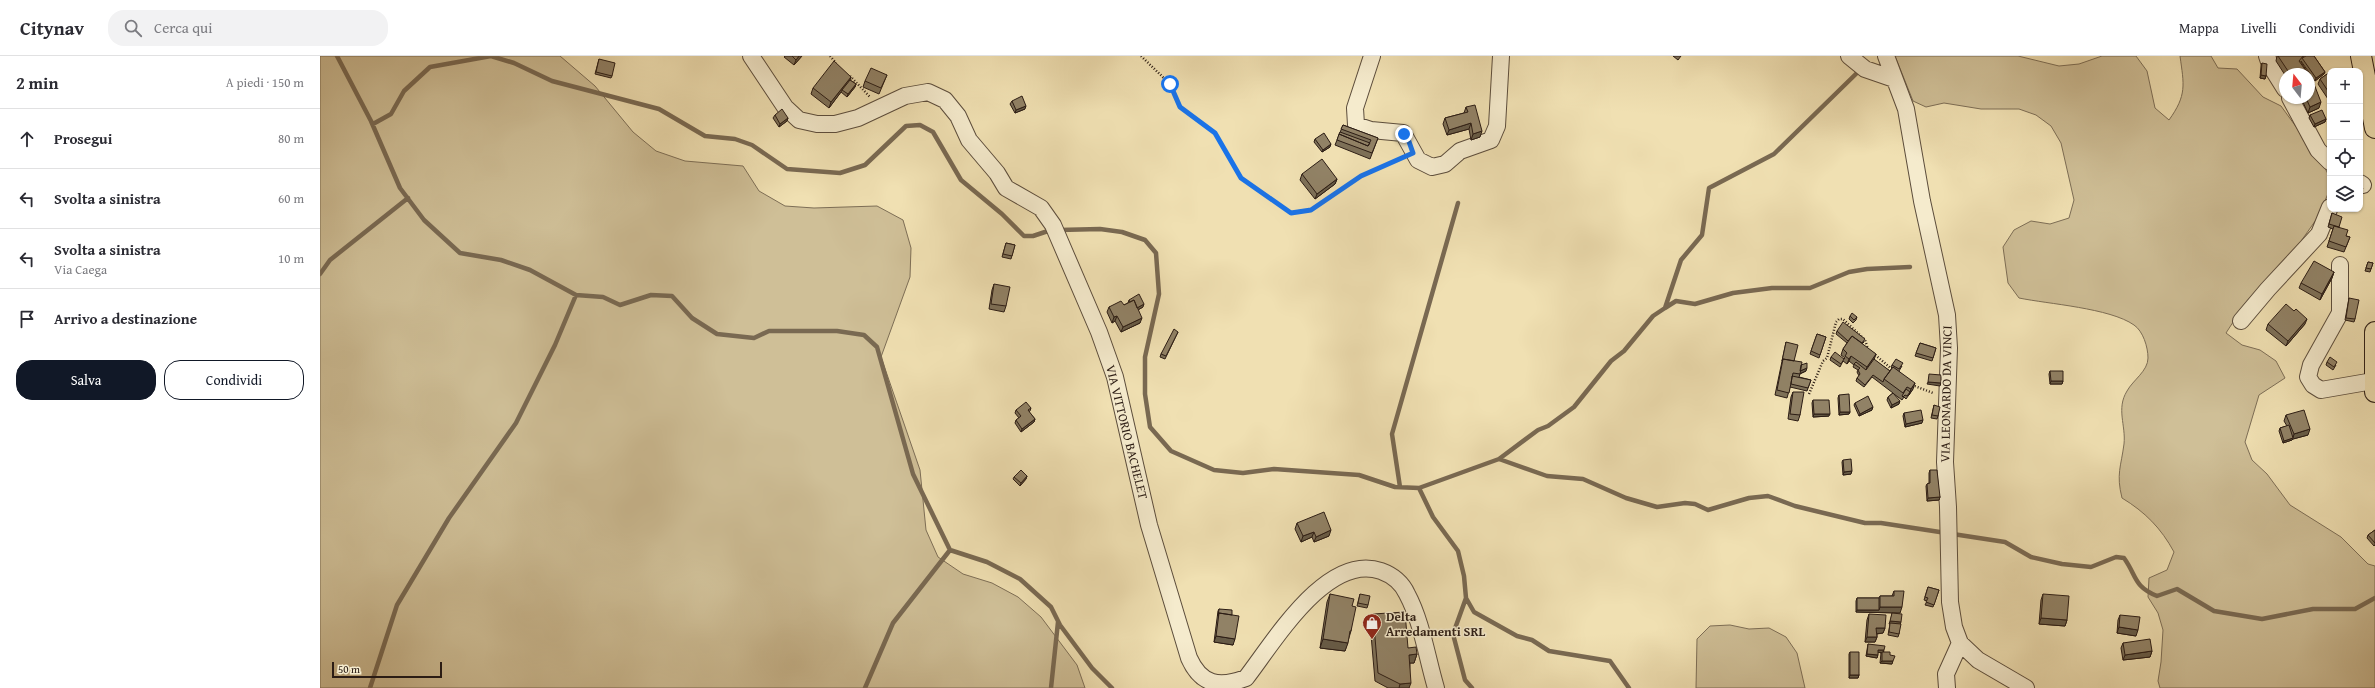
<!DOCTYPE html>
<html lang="it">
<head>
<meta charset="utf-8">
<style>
  :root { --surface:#fff; --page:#f2f2f3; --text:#2b2b33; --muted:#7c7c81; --line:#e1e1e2; --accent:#111827 }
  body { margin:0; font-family:"Gentium Book Plus",serif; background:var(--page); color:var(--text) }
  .controls { position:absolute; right:12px; top:12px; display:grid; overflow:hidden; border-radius:8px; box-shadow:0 1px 3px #0004 }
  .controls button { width:36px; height:36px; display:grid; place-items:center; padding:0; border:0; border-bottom:1px solid var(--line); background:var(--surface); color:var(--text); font:20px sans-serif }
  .compass { position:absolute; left:1959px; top:12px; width:36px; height:36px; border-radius:50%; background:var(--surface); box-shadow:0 1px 3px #0004; rotate:344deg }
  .scale { position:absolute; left:12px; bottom:10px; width:110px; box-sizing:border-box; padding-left:4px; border:2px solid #2b1c14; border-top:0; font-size:11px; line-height:14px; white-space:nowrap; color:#2b1c14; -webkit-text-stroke:3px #f5ebcd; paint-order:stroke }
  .stop { position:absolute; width:12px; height:12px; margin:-9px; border:3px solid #1a73e8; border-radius:50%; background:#fff }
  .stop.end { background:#1a73e8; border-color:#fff; box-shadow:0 1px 4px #0008 }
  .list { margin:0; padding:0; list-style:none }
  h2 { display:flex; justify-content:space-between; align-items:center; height:52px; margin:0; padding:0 16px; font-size:17px }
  h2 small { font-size:13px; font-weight:400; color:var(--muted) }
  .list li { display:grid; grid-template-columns:26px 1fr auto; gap:12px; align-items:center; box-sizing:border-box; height:60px; padding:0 16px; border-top:1px solid var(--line) }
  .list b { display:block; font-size:15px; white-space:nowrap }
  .list p { margin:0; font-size:13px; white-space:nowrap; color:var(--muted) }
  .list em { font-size:13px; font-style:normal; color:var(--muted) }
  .actions { display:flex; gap:8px; padding:12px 16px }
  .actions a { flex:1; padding:9px 0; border:1px solid var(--accent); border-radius:16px; text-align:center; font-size:14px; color:var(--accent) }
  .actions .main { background:var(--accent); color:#fff }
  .icon { flex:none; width:22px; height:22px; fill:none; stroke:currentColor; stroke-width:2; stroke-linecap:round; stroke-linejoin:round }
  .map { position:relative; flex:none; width:2055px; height:632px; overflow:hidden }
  header { display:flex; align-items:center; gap:24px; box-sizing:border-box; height:56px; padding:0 20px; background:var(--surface); border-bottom:1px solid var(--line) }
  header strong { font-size:19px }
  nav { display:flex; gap:22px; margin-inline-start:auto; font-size:14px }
  .search { width:280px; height:36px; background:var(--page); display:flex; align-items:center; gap:10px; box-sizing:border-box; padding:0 14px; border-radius:16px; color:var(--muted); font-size:15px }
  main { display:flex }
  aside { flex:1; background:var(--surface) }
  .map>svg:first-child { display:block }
</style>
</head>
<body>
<header>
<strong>Citynav</strong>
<div class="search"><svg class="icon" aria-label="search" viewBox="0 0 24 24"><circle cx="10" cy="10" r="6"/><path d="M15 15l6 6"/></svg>Cerca qui</div>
<nav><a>Mappa</a><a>Livelli</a><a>Condividi</a></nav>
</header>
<main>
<aside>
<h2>2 min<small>A piedi · 150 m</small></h2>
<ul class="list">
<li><svg class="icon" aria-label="ahead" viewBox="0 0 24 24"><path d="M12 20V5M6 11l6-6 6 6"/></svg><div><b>Prosegui</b></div><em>80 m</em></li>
<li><svg class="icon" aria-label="left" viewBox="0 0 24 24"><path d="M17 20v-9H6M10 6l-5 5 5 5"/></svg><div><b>Svolta a sinistra</b></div><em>60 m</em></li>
<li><svg class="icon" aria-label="left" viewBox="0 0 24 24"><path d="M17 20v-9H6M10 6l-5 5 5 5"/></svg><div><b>Svolta a sinistra</b><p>Via Caega</p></div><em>10 m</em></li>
<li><svg class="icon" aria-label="arrive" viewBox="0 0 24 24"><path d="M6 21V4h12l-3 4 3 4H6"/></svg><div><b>Arrivo a destinazione</b></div></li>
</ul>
<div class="actions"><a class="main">Salva</a><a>Condividi</a></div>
</aside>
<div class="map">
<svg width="2055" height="632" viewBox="0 0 2055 632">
  <rect width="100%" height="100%" fill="#f0e0b2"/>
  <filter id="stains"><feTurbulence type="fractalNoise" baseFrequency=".005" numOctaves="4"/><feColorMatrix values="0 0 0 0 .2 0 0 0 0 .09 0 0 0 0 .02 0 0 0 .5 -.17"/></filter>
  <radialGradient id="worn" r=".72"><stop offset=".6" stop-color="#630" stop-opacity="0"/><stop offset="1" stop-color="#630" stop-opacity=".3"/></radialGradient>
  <path fill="#cfbf97" stroke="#7d6e56" d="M0 0H240L275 30 313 76 336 95 365 105 423 110 439 135 465 150 494 152 557 150 583 164 591 192 590 221 561 301 600 414 606 474 618 501 643 518 672 527 698 541 721 561 757 609 765 632H0Z
    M1575 0H1698L1739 10 1759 8 1782 0H1816L1827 15 1835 52 1849 64C1867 39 1864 29 1860 0H1891L1898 12 1917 13 1943 41 1961 50 2003 108 2010 122V133L1998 161 1979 188 1926 246 1906 277 1922 289 1940 294 1956 305 1965 322 1939 339 1925 386 1932 404 1947 418 1970 449 2021 481 2048 508 2055 510V632H1840L1838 625 1841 606 1843 574 1838 557 1828 541 1829 522 1847 514 1854 496C1841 472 1825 456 1802 442 1796 418 1801 411 1804 388 1806 369 1796 353 1807 335 1813 324 1828 315 1828 302 1828 291 1823 275 1814 269 1790 252 1728 248 1699 242L1688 227 1683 191 1694 174 1711 165 1730 168 1749 162 1754 144 1741 87 1731 70 1716 59 1699 53H1661L1624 47 1606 51 1593 45Z
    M1410 569 1429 573 1449 572 1466 581 1477 597 1485 632H1376L1377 583 1390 570Z"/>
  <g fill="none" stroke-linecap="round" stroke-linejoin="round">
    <path stroke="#796952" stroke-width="4.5" d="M17 0 51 65 80 132 104 164 140 197 181 204 210 214 256 239 283 241 300 249 331 239 352 240 372 262 397 278 434 282 449 275H517L544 279 557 291 593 418 630 494 667 506 700 523 731 551 740 569 772 612 792 632
      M171 0 194 7 232 25 339 53 385 80 415 83 432 89 467 113 520 117 545 109 586 70 600 69 613 76 641 124 682 158 704 180H713L731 174
      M53 68 71 58 84 35 110 11 171 0
      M739 174 780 173 802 176 825 184 836 197 839 238 825 301V338L830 371 851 395 894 414 923 417 954 413 1039 419 1075 431 1099 432 1179 403 1218 374 1228 370 1254 351 1291 305 1304 295 1333 260 1345 252 1361 204 1382 179 1389 132 1454 98 1541 13
      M0 218 10 204 88 142
      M1345 252 1356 245 1375 248 1413 237 1452 232H1490L1529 216 1547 213 1590 211
      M1179 403 1227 420 1263 423 1306 442 1337 451 1365 447 1375 448 1388 454 1429 442 1448 440 1475 450 1545 467H1561L1685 486 1711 501 1742 508 1771 511 1796 501 1804 502C1817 520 1813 530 1837 540L1857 533 1894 555 1942 563 1993 553H2035L2055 542
      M1080 431 1072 378 1138 147
      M1099 432 1113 461 1138 495 1144 520 1146 542 1133 578 1145 624 1152 632
      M1146 542 1154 556 1197 580 1212 584 1229 595 1290 605 1309 632
      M50 632 77 549 129 462 196 367 235 289 256 239
      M545 632 573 567 630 494
      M731 632 738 566"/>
    <g stroke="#5c4d3c" stroke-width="18">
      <path id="minor" d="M431 0 465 51 479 64 497 68H515L538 62 585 40 608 36 625 44 638 60 649 84 677 117 686 132 721 152 733 169 779 276 795 321 829 469 869 602C881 629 899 632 926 622 954 586 1007 496 1061 515 1072 519 1082 527 1087 538 1102 566 1107 602 1116 632
        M1052 0 1035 52 1036 69 1051 74 1083 77 1098 104 1112 111 1125 108 1140 95 1171 84 1177 70 1181 0
        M1529 0 1545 13 1574 23
        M1566 0 1586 53 1602 145 1627 259 1629 292 1625 406 1628 451 1630 546 1634 571 1640 587 1658 604 1706 632
        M1947 0 1950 9 1965 33
        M1970 42 1998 94 2010 106
        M2040 127 2043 129
        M2020 209V257L1991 309 1988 321 1993 329 2001 334 2053 325
        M1921 265 1948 233 1999 178 2010 151
        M1627 632 1626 618 1640 587"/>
    </g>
    <g stroke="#2b1c14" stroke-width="22">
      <path id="major" d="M2041 0 2055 72
        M2055 276V336"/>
    </g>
    <path stroke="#2b1c14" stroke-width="2.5" stroke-dasharray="1 2" stroke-linecap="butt" d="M510 0 516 7
      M821 0 850 28 860 51 895 77 921 122 971 157 991 154 1041 120 1082 102
      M530 20 550 41
      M1553 297 1574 315
      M1592 329 1613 337
      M1489 338 1503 305 1507 302 1516 266 1519 263H1523L1545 284 1548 293"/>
    <use href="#minor" stroke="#f5ebcd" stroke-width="16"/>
    <use href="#major" stroke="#f0e0b2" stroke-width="20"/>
  </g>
  <path fill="#7d7058" stroke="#2b1c14" d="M465 0H482L474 9 464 1Z
    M1353 0H1361L1358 4Z
    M1957 0H1984L1983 2 1986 0H1994L2005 16 2004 18 1995 25 1981 5V6L1992 23 1990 28 1989 29V18H1965V19L1956 5Z
    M279 3 292 20 291 22 275 18Z
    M1942 7 1946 20 1945 23 1940 22 1941 10Z
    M2010 16V46L1998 28 2000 23Z
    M567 19 559 38 543 31 545 25Z
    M531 21 530 24 536 28 535 31 527 41 521 36 509 52 491 38 493 32Z
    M1981 42H1989L1999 52 1988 57Z
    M692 45 705 53 695 57 690 48Z
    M1146 51 1160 81 1151 84 1149 73 1127 79 1123 68 1125 62 1144 57Z
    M455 59 468 62 467 65 459 71 453 62Z
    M1990 59 2006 63 2005 66 1994 71 1989 62Z
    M1023 69 1058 82 1050 103 1015 89Z
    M995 83 1010 91 1002 96 994 86Z
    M982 118 1017 123 1015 128 995 143 980 124Z
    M2012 157 2019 171 2026 180 2030 181 2024 196 2007 191 2013 173 2008 171Z
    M686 187 695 189 691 203 682 201Z
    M2048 206 2053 207 2050 216 2045 215Z
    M2014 216 2012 222 2000 244 1979 232 1981 227Z
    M674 228 686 250 684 256 669 253 672 234Z
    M2029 242 2035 263 2034 266 2025 264Z
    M809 244 823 251 818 254 820 267 801 276 795 265 792 267 787 256 789 251 804 249 808 247Z
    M1530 260 1537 261 1536 264 1533 267 1529 263Z
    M1948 268H1985L1966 290 1946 274Z
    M1517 275 1544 286 1542 288 1554 304 1570 315 1572 312 1571 311 1572 309 1582 310 1579 315 1593 333 1586 343 1584 341 1582 344 1574 338 1579 348 1571 352 1567 344 1568 341 1573 337 1552 321 1544 331 1536 325 1537 322 1539 320 1537 316 1538 314 1533 311 1534 309 1529 305 1527 308 1523 305 1520 311 1510 304 1511 301 1524 303 1525 302 1521 299 1523 293 1527 287 1516 278Z
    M858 276 845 303 840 301 841 298Z
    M1497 278 1506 281 1499 302 1490 298Z
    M1466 286 1474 305 1481 309 1486 315 1480 318 1479 321 1491 324 1487 335 1470 331 1467 342 1455 339Z
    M1600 287 1616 292 1612 305 1595 300Z
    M2007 306 2016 309 2013 314 2006 309Z
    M1730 315 1743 325 1742 328H1730L1729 318Z
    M1473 336 1480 359 1478 365 1468 363 1471 341Z
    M1519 339 1530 356 1529 358 1519 359 1518 342Z
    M1493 344 1509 360 1493 361 1492 347Z
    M1535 347 1552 354 1539 360 1534 349Z
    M1614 349 1618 360 1617 363 1611 362Z
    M711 352 710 355 709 356 715 363 714 366 701 376 695 367 696 364 699 362 695 357 696 354Z
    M1584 357 1602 367 1585 371 1583 360Z
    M1966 359 1988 379 1973 383 1972 384 1963 387 1959 375 1960 372 1967 370 1964 365Z
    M1523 404 1531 418 1523 419 1522 406Z
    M1610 414 1620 441 1619 444 1607 445 1606 430 1607 428 1609 427V417Z
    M707 420 706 423 700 430 693 423 694 421Z
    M977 467 1009 480 994 486 992 481 981 486 975 473Z
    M2055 474V489L2054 490 2047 482 2048 479Z
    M1608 531 1619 534 1613 551 1605 549 1607 545 1604 544Z
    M1574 535 1580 557 1536 556V545L1537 542H1559L1560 540H1572Z
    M1010 538 1032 550 1031 575 1025 595 1000 592 1007 546Z
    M1040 538 1048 549 1047 552 1037 550Z
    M1723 538 1747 564 1745 570 1719 568 1721 544Z
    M899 553 912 559 913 589 894 586 898 555Z
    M1572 557 1580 568 1579 578 1578 581 1568 579Z
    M1053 558 1088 592 1097 598 1094 607H1090L1089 632H1068L1055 625 1050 567Z
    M1549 558 1565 572 1563 577 1557 578V581L1555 586H1545L1547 564Z
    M1800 559 1816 580 1797 577 1798 564Z
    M1803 587 1832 595 1830 601 1803 604 1801 592Z
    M1548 588 1570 599 1572 608 1560 607 1561 597 1558 596 1557 602 1546 600Z
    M1530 596 1539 619 1538 622H1529V598Z"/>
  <path fill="#665b47" stroke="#2b1c14" d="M479 0H482L474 9 476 4Z
    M2005 16 2004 18 1995 25 1996 22Z
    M1941 19 1946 20 1945 23 1940 22Z
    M531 21 529 26 522 34 521 36 509 52 511 46Z
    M1992 23 1990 28 1989 29V25Z
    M536 28 535 31 527 41 528 38Z
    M2001 46 1999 52 1988 57 1990 51Z
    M706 50 705 53 695 57 696 54Z
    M468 62 467 65 459 71 460 68Z
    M2006 63 2005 66 1994 71 1995 68Z
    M1151 67 1149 73 1127 79 1129 74Z
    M1162 75 1160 81 1151 84 1153 78Z
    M1011 88 1010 91 1002 96 1003 94Z
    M1017 123 1015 128 995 143 997 138Z
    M2014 216 2012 222 2000 244 2002 238Z
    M824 248 823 251 814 256 815 253Z
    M797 260 795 265 792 267 794 261Z
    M822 262 820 267 801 276 803 271Z
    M1987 263 1985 268 1966 290 1968 285Z
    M1556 298 1554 304 1545 317 1547 311Z
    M1531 300 1529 305 1527 308 1529 303Z
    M1487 312 1486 315 1479 318 1480 315Z
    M1731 325H1743L1742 328H1730Z
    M1608 326 1621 327 1620 330 1607 328Z
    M1595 327 1593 333 1589 339 1591 333Z
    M1580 345 1579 348 1571 352 1572 349Z
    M1553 351 1552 354 1539 360 1540 358Z
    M1520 356H1530L1529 358 1519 359Z
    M1494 358H1510L1509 360 1493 361Z
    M715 363 714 366 701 376 702 373Z
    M1603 364 1602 367 1585 371 1586 368Z
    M1990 373 1988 379 1973 383 1972 384 1963 387 1964 385 1973 382 1974 378Z
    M1532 415 1531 418 1523 419 1524 416Z
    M707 420 706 423 700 430 701 427Z
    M1620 441 1619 444 1607 445 1608 442Z
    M1011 474 1009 480 994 486 996 481Z
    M994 476 992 481 981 486 983 480Z
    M1560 551H1582L1580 557 1536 556 1537 554H1559Z
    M1721 562 1747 564 1745 570 1719 568Z
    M1570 565 1581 566 1580 569 1569 568Z
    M1799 571 1818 574 1816 580 1797 577Z
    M1556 572H1565L1563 577 1554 578Z
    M896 580 915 583 913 589 894 586Z
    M1547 581H1557L1555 586H1545Z
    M1003 583 1028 587 1025 595 1000 592Z
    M1558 594H1564L1563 597 1557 596Z
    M1832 595 1830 601 1803 604 1805 599Z
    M1097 598 1094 607H1086L1089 599Z
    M1547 598 1558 599 1557 602 1546 600Z
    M1562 605H1573L1572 608 1560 607Z
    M1530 619H1539L1538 622H1529Z
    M1091 627 1089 632H1079L1080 628Z"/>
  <path fill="#918266" stroke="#2b1c14" d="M472 0H479L476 4Z
    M1958 0H1983L1979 5 1992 23 1989 25V18H1970Z
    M1986 0H1994L2005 16 1996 22 1982 2Z
    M279 3 295 7 292 20 276 16Z
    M514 5 531 21 511 46 493 32Z
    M1942 7 1947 8 1946 20 1941 19Z
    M551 12 567 19 561 32 545 25Z
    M2010 16V38L2000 23Z
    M530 24 536 28 528 38 522 34Z
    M1994 28 2001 46 1990 51 1986 42H1989V30Z
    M702 40 706 50 696 54 692 45Z
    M1155 49 1162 75 1153 78 1151 67 1129 74 1125 62 1148 56 1146 51Z
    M462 53 468 62 460 68 455 59Z
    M2002 54 2006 63 1995 68 1990 59Z
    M1023 69 1058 82 1052 97 1017 84 1019 78 1048 90 1051 84 1021 73Z
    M1020 76 1050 87 1048 90 1019 78Z
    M1004 77 1011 88 1003 94 995 83Z
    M1002 103 1017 123 997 138 982 118Z
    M2040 130 2043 132 2040 137Z
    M2012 157 2022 161 2019 171 2009 168Z
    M2014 170 2028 174 2026 180 2030 181 2026 191 2009 185Z
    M686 187 695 189 692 200 683 198Z
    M1994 205 2014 216 2002 238 1981 227Z
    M2048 206 2053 207 2051 213 2046 212Z
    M674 228 690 231 686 250 671 248Z
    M819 238 824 248 817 252 814 244 810 246 809 244Z
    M2029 242 2039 244 2035 263 2026 262Z
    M814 244 822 262 803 271 797 260 794 261 789 251 801 245 804 249Z
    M1966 248 1974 255 1976 253 1987 263 1968 285 1948 268Z
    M1532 257 1537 261 1534 264 1530 260Z
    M1523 266 1545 283 1542 287 1532 280 1528 285 1517 275Z
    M854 273 858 276 846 300 841 298Z
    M1497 278 1506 281 1500 299 1491 295Z
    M1532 280 1556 298 1547 311 1531 300 1529 303 1525 300 1527 297 1523 293Z
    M1466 286 1478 289 1474 305 1463 303 1462 305Z
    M1600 287 1616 292 1613 302 1596 297Z
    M1515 296 1524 303 1521 308 1511 301Z
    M2010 301 2017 306 2014 311 2007 306Z
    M1463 303 1482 306 1480 318 1473 317 1469 337 1457 334Z
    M1554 303 1570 315 1564 323 1563 326 1553 319 1545 329 1537 322 1540 318 1538 314 1540 312 1534 308 1536 306 1546 314Z
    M1576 303 1583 307 1579 313 1572 309Z
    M1487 307V312L1480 315 1481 309Z
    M1573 311 1595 327 1591 333 1587 331 1583 337 1564 323Z
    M1730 315H1743V325H1731Z
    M1609 318 1621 319V327L1608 326Z
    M1472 320 1491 324 1488 332 1471 328Z
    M1586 333 1590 336 1587 340 1585 339 1583 341 1582 340Z
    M1473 336H1484L1480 359 1470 358Z
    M1573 337 1580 345 1572 349 1568 341Z
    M1529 338 1530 356H1520L1519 339Z
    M1548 340 1553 351 1540 358 1535 347Z
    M1493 344H1509L1510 358H1494Z
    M706 346 711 352 708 354 715 363 702 373 696 364 701 360 696 354Z
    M1614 349 1620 351 1618 360 1612 359Z
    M1601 354 1603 364 1586 368 1584 357Z
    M1984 354 1990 373 1974 378 1966 359Z
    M1969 369 1973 382 1964 385 1960 372Z
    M1531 403 1532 415 1524 416 1523 404Z
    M701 414 707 420 701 427 694 421Z
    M1610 414H1617L1620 441 1608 442 1607 428 1610 427Z
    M1004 456 1011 474 996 481 994 476 983 480 977 467Z
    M2055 474V487L2048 479Z
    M1608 531 1619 534 1614 549 1606 546 1608 542 1605 541Z
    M1574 535H1584L1582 551H1560V540H1574Z
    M1010 538 1034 543 1032 550 1036 551 1031 575H1030L1028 587 1003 583Z
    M1040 538 1050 540 1048 549 1038 547Z
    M1723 538 1749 540 1747 564 1721 562Z
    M1537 542H1559V554H1537Z
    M899 553 912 554V559L899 557 898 560Z
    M1085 556 1088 592 1096 591 1097 598 1089 599 1091 627 1080 628 1058 617 1053 558Z
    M899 557 919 560 915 583 896 580Z
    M1572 557 1582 558 1581 566 1570 565Z
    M1549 558 1566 559 1565 572H1556L1557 581H1547Z
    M1800 559 1820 561 1818 574 1799 571Z
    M1570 567 1581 568 1579 578 1569 576Z
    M1830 583 1832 595 1805 599 1803 587Z
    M1548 588 1565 590 1564 594H1558V599L1547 598Z
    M1530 596H1539V619H1530Z
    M1562 596H1570V599L1575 600 1573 605H1562Z"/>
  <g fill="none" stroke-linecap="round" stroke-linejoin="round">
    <path stroke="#1a73e8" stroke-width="5" d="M850 28 860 51 895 77 921 122 971 157 991 154 1041 120 1093 97 1087 80 1084 78"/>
  </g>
  <defs>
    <g id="shop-pin" transform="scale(1)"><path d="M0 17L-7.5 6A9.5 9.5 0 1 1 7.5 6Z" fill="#8f2418" stroke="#f5ebcd"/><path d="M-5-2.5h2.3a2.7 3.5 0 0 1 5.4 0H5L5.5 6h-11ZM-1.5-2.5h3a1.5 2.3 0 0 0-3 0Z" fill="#fff"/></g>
  </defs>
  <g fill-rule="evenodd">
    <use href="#shop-pin" x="1052" y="567"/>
  </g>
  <g text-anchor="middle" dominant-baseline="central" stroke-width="3" stroke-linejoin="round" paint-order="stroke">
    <g font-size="13" fill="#2b1c14" stroke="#f5ebcd">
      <text transform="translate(1626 338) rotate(-89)">VIA LEONARDO DA VINCI</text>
      <text transform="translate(807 376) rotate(76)">VIA VITTORIO BACHELET</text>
    </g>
    <g font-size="13" font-weight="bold" fill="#2b1c14" stroke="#f5ebcd" text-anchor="start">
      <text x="1066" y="560">Delta<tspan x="1066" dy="15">Arredamenti SRL</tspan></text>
    </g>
  </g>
  <rect width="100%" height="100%" filter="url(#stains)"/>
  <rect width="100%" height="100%" fill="url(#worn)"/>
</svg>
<div class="controls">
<button>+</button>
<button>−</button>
<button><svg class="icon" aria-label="locate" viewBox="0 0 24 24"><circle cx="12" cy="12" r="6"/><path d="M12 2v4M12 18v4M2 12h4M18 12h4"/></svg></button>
<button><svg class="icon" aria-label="layers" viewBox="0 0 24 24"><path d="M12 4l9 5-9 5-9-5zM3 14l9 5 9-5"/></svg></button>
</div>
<svg class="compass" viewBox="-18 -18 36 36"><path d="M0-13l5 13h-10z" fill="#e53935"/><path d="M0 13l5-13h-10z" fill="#7c7c81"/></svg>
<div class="scale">50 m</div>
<div class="stop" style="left:850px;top:28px"></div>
<div class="stop end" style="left:1084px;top:78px"></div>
</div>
</main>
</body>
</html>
